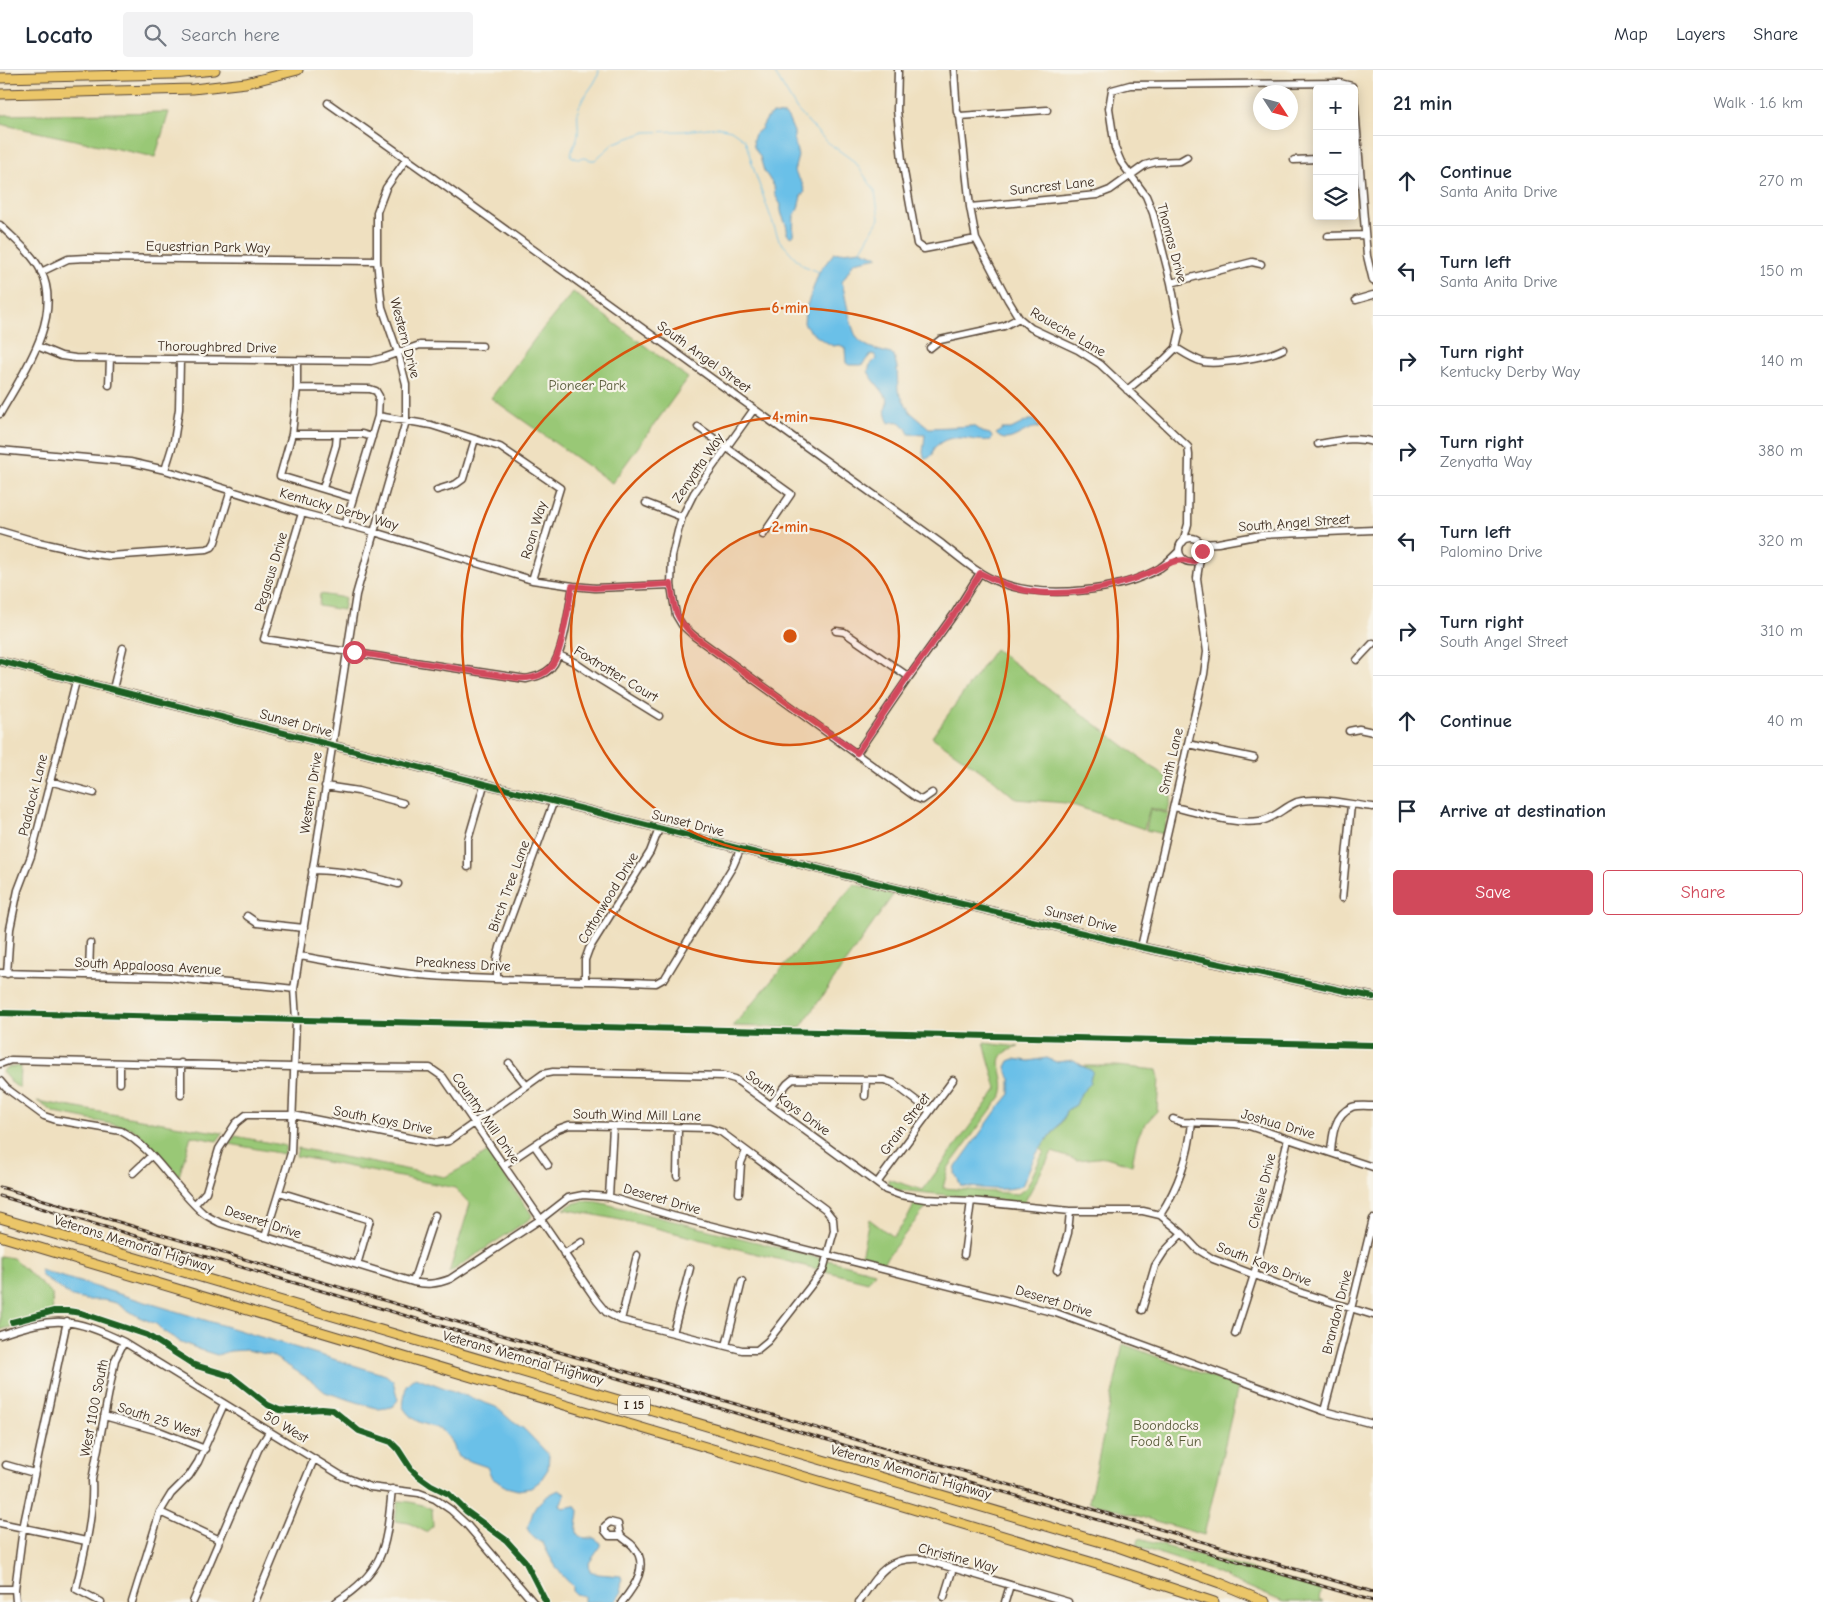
<!DOCTYPE html>
<html lang="en">
<head>
<meta charset="utf-8">
<style>
  :root { --surface:#fff; --page:#f2f2f3; --text:#1f2937; --muted:#747a83; --line:#e0e1e3; --accent:#d1495b }
  body { margin:0; font-family:"Comic Neue",sans-serif; background:var(--page); color:var(--text) }
  .controls { position:absolute; right:15px; top:15px; display:grid; overflow:hidden; border-radius:5px; box-shadow:0 2px 12px #0003 }
  .controls button { width:45px; height:45px; display:grid; place-items:center; padding:0; border:0; border-bottom:1px solid var(--line); background:var(--surface); color:var(--text); font:25px sans-serif }
  .compass { position:absolute; left:1253px; top:15px; width:45px; height:45px; border-radius:50%; background:var(--surface); box-shadow:0 2px 12px #0003; rotate:126deg }
  .stop { position:absolute; width:15px; height:15px; margin:-11px; border:4px solid #d1495b; border-radius:50%; background:#fff }
  .stop.end { background:#d1495b; border-color:#fff; box-shadow:0 1px 5px #0008 }
  .list { margin:0; padding:0; list-style:none }
  h2 { display:flex; justify-content:space-between; align-items:center; height:65px; margin:0; padding:0 20px; font-size:21px }
  h2 small { font-size:16px; font-weight:400; color:var(--muted) }
  .list li { display:grid; grid-template-columns:32px 1fr auto; gap:15px; align-items:center; box-sizing:border-box; height:90px; padding:0 20px; border-top:1px solid var(--line) }
  .list b { display:block; font-size:19px; white-space:nowrap }
  .list p { margin:0; font-size:16px; white-space:nowrap; color:var(--muted) }
  .list em { font-size:16px; font-style:normal; color:var(--muted) }
  .actions { display:flex; gap:10px; padding:15px 20px }
  .actions a { flex:1; padding:11px 0; border:1px solid var(--accent); border-radius:5px; text-align:center; font-size:18px; color:var(--accent) }
  .actions .main { background:var(--accent); color:#fff }
  .icon { flex:none; width:28px; height:28px; fill:none; stroke:currentColor; stroke-width:2; stroke-linecap:round; stroke-linejoin:round }
  .map { position:relative; flex:none; width:1373px; height:1532px; overflow:hidden }
  header { display:flex; align-items:center; gap:30px; box-sizing:border-box; height:70px; padding:0 25px; background:var(--surface); border-bottom:1px solid var(--line) }
  header strong { font-size:24px }
  nav { display:flex; gap:28px; margin-inline-start:auto; font-size:18px }
  .search { width:350px; height:45px; background:var(--page); display:flex; align-items:center; gap:12px; box-sizing:border-box; padding:0 18px; border-radius:5px; color:var(--muted); font-size:19px }
  main { display:flex }
  aside { flex:1; background:var(--surface) }
  .map>svg:first-child { display:block }
</style>
</head>
<body>
<header>
<strong>Locato</strong>
<div class="search"><svg class="icon" aria-label="search" viewBox="0 0 24 24"><circle cx="10" cy="10" r="6"/><path d="M15 15l6 6"/></svg>Search here</div>
<nav><a>Map</a><a>Layers</a><a>Share</a></nav>
</header>
<main>
<div class="map">
<svg width="1373" height="1532" viewBox="0 0 1373 1532">
  <rect width="100%" height="100%" fill="#f7f3e8"/>
  <filter id="ink" filterUnits="userSpaceOnUse"><feTurbulence type="fractalNoise" baseFrequency=".02" numOctaves="2"/><feDisplacementMap in="SourceGraphic" scale="10" xChannelSelector="R" yChannelSelector="G"/><feConvolveMatrix kernelMatrix="1 2 1 2 8 2 1 2 1" color-interpolation-filters="sRGB"/></filter>
  <filter id="wash" filterUnits="userSpaceOnUse"><feTurbulence type="fractalNoise" baseFrequency=".0096" numOctaves="4" result="noise"/><feDisplacementMap in="SourceGraphic" scale="20" xChannelSelector="R" yChannelSelector="G"/><feGaussianBlur stdDeviation="1.12" result="paint"/><feColorMatrix in="noise" values="0 0 0 0 0 0 0 0 0 0 0 0 0 0 0 0 0 1.4 0 .05"/><feComposite in="paint" operator="in"/></filter>
  <g filter="url(#wash)">
    <rect width="100%" height="100%" fill="#efe0c0"/>
    <path fill="#99c876" stroke="#6a794a" d="M169 42 155 87 0 54V45Z
      M573 222 688 308 612 413 491 328 537 266Z
      M320 524 345 528 343 540 319 536Z
      M995 579 1174 713 1168 742 1150 738 1144 759 1067 733 1016 729 994 710 932 667Z
      M1150 739 1169 744 1163 764 1146 760Z
      M854 814 893 825 800 958 733 956Z
      M984 973 1019 977C984 985 1010 1005 1002 1025L948 1098 943 1118 1018 1124 1027 1117 1044 1081 1040 1079C1049 1066 1062 1056 1067 1040L1076 1035 1081 1023 1091 1013 1082 996H1116L1157 1000 1159 1008 1157 1041C1137 1062 1137 1066 1132 1095L1106 1087 1077 1090 1052 1082 1024 1133 898 1120 888 1115V1109L923 1120 997 1019Z
      M21 996 20 1019 12 1013 2 1002 4 999 9 997Z
      M37 1031 203 1060 223 1063 217 1071 191 1066 179 1106 142 1066 131 1058 55 1043Z
      M235 1066 286 1076 284 1084 230 1074Z
      M298 1078 445 1107 471 1093 488 1082 532 1145 531 1148 449 1203 470 1134 455 1118 296 1086Z
      M583 1131 598 1132 875 1202 868 1212 636 1153 564 1139 572 1134Z
      M915 1133 928 1135 883 1192 861 1187 869 1149 893 1167 908 1147Z
      M0 1186 13 1188 52 1224 53 1245 0 1260Z
      M1123 1274 1238 1317 1204 1465 1089 1432Z
      M398 1431C409 1431 421 1434 432 1439L433 1456 426 1462 409 1453 395 1451Z
      M1139 1469 1314 1517 1321 1520 1319 1530 1323 1532H1283L1209 1500 1137 1476Z"/>
    <path fill="#6bc0e8" stroke="#537583" d="M773 44 785 45 788 48 794 62V69L798 86 794 101 802 113 805 122 801 126 798 139 794 145 793 165 791 167 787 164C789 154 779 146 781 135L775 125 774 116 764 101 760 87 754 77 753 70 755 64 761 59 767 48Z
      M861 180 879 187 854 192 842 212C845 224 851 261 858 269 867 279 882 281 894 285L897 297 898 321 910 342 929 358 973 356 982 362 990 364 992 367 991 370C969 373 953 359 934 378 933 384 931 388 925 389L923 383 925 365 909 364C904 354 901 349 889 353 885 345 884 340 888 331 883 319 873 312 868 301L870 295 876 289 875 285 871 284 862 295H849L846 293 845 278 840 275 833 276 819 268 809 260 804 253 805 241 819 202 834 183Z
      M1029 350H1035L1039 358C1025 355 1009 379 996 364L1002 359H1011Z
      M1047 988 1056 992 1074 990 1084 997 1093 1001 1090 1009 1091 1013 1081 1023 1076 1035 1067 1040C1061 1057 1046 1068 1037 1083 1031 1093 1027 1105 1022 1116 1003 1122 981 1118 961 1116L955 1103 956 1097 996 1041 1010 1024V1008L1006 997 1009 991 1014 989 1029 991Z
      M40 1200 386 1305 393 1311 398 1330 392 1337 379 1339 325 1322 312 1311 271 1285 246 1280 230 1281 217 1285 201 1280 179 1271 163 1261 156 1254 139 1247 116 1233 103 1230H86L72 1227 42 1206Z
      M415 1307 496 1337 513 1352 524 1359 549 1385 548 1399 540 1411 531 1418 518 1420 506 1417 492 1408 487 1397 458 1387C455 1381 453 1371 448 1366 435 1351 417 1360 403 1337L406 1315Z
      M559 1420 565 1424 560 1435 563 1438 574 1436 579 1440C579 1456 568 1470 594 1468L601 1473V1476L589 1493 590 1501 598 1504 621 1506 622 1510 620 1515 621 1523 615 1532H584V1526L576 1524 573 1521V1516C559 1504 551 1490 543 1473 535 1470 531 1466 527 1458 530 1452 531 1448 533 1442 537 1432 549 1424 559 1420Z"/>
    <g fill="none" stroke-linecap="round" stroke-linejoin="round">
      <path stroke="#6bc0e8" stroke-width="1" d="M599 0C599 11 584 24 579 37 576 46 579 55 578 64 577 72 571 79 571 86L578 89 585 88 591 90H595L614 73 646 62 684 61 717 57 731 60 745 70 755 103 779 170 802 195 819 202
        M773 0 797 40 826 71 855 92 875 121 879 149 861 180"/>
    </g>
  </g>
  <g filter="url(#ink)">
    <g fill="none" stroke-linecap="round" stroke-linejoin="round">
      <g stroke="#564536" stroke-width="9">
        <path id="minor" d="M898 0 897 40 902 90 917 174 924 179 976 169
          M954 0 957 42 960 46 970 137 976 169 1008 230 1019 248 1031 258 1078 280 1100 294 1188 377 1189 385 1188 454 1183 472
          M1354 25 1367 186 1373 211
          M328 33C494 150 657 269 822 388 862 416 902 445 942 474 961 489 979 505 1001 513 1045 529 1120 522 1160 498 1167 493 1173 487 1179 481
          M960 46 1047 40
          M1294 90 1317 89
          M970 137 1097 125 1110 120 1145 95 1156 92 1180 91 1187 87
          M0 155C14 169 32 183 41 201 64 247 22 305 0 344
          M1328 166 1365 165
          M41 202 68 189 86 188 377 191
          M1171 213 1252 192 1261 194
          M1356 230 1373 225
          M37 276 61 286 75 288 371 291 383 288 420 275 482 276
          M930 278 940 270 1004 256 1019 248
          M1176 278C1184 283 1193 289 1203 292 1218 295 1269 287 1283 279
          M297 291V318L292 364 280 406 353 428
          M109 315 110 288
          M297 318 370 319 376 321 379 326 378 346 345 455
          M1127 320 1165 289 1176 278 1180 261 1171 213 1153 143 1146 126 1121 92 1115 78 1109 38 1112 20 1130 15 1340 13 1352 16 1353 19
          M754 339 694 423 682 447 678 461 672 486 671 515 673 528 676 545 682 555 694 566 917 728 922 730 932 723
          M378 346 431 355 500 377 560 418 532 510
          M698 357 791 424 763 465
          M292 364H362L372 367
          M1318 374C1337 371 1355 366 1373 372
          M0 380 130 392 165 400 302 443 374 462 532 510 573 516 595 518 671 515
          M165 400 174 371 179 339 180 290
          M323 418 336 375 337 364
          M437 420 456 414 463 409 475 369
          M646 433 682 447
          M302 443 264 569 526 609C535 607 544 605 551 598 564 584 569 537 573 516
          M0 461 38 472 87 483 110 486 207 479 212 477 215 472 231 420
          M1179 480a12 12 0 1 1 24 0a12 12 0 1 1-24 0Z
          M1201 474 1218 473 1261 465 1373 460
          M836 561 844 562 909 607
          M559 585 574 592 599 609 659 646
          M1357 590 1373 573
          M113 619 123 578
          M1349 661 1359 659 1373 662
          M1188 674 1254 688
          M857 683 909 607 955 543 980 503
          M49 711 94 723
          M325 716 358 721 403 733
          M1174 737C1201 743 1232 755 1260 751 1274 749 1284 737 1297 732 1318 726 1351 735 1373 737
          M468 797V770L484 715
          M312 800C344 801 367 805 398 814
          M1342 828 1351 735
          M247 846 257 853 304 858
          M1141 877 1204 604 1207 582 1197 508 1200 488
          M300 886C340 893 380 901 420 905 499 912 577 909 656 913L665 908 733 796 740 780
          M0 903 170 907C211 914 253 913 294 919
          M7 904 10 859 18 820 31 786 76 611
          M89 905 90 873
          M497 909V889L500 877 553 733
          M585 911V890L589 879 650 782 659 759
          M181 993V1025
          M509 993 526 1015
          M0 994 11 990 293 997 430 998 443 1007 597 1231 606 1242 621 1250 742 1280H757L768 1271 823 1200 834 1161 833 1149 825 1139 721 1062 709 1058 569 1055 558 1059 504 1095
          M0 1011 6 1018 44 1046 56 1050 121 1061C155 1079 174 1118 203 1143 208 1147 215 1150 220 1153L413 1212C427 1215 437 1214 450 1209L541 1149 568 1128 583 1125 609 1127 673 1146 1056 1243 1324 1341 1373 1354
          M120 1013V993
          M865 1026 866 1010
          M771 1035 787 1014 793 1009 884 1010 893 1013 930 1041
          M1173 1049 1182 1052 1235 1054 1249 1056 1373 1097
          M534 1075 548 1095
          M1331 1083C1332 1067 1334 1044 1352 1037 1358 1035 1367 1036 1373 1036
          M133 1103 151 1086
          M677 1106 678 1058
          M877 1113 953 1010
          M279 1122 370 1150 357 1195
          M739 1123 741 1093 746 1081
          M609 1127 613 1057
          M195 1134 206 1122 219 1079 236 1053 246 1045H293L435 1073 449 1071 543 1004 553 1002 724 1006 735 1009 886 1120 900 1125 925 1129 971 1131 1070 1141H1143L1160 1145 1182 1163 1197 1179 1213 1189 1302 1223 1373 1245
          M1160 1145C1179 1116 1189 1087 1192 1052
          M265 1167 291 1083 296 950 294 919 356 525 406 351V314L398 283 382 237 377 191V142L386 118 407 88
          M564 1184 582 1172
          M964 1185 971 1131
          M1057 1200 1068 1163 1070 1141
          M413 1212 435 1145
          M1142 1240 1155 1196 1164 1182 1182 1163
          M621 1250 637 1185
          M673 1263 690 1198
          M1235 1264 1254 1205 1288 1069
          M0 1265C54 1246 72 1247 124 1272L342 1406 370 1417 419 1423 435 1429 451 1440 467 1455 533 1532
          M726 1276 742 1211
          M1324 1341 1351 1239 1373 1149
          M104 1346 159 1361 205 1379
          M6 1395 34 1403
          M160 1442 220 1470
          M0 1453 86 1471
          M621 1466H609L605 1461V1456L610 1452 618 1454C619 1457 619 1463 621 1466 624 1470 630 1472 633 1476 650 1495 635 1516 622 1532
          M0 1519H15
          M944 1527 953 1498
          M16 1532 15 1519 23 1458 67 1251
          M101 1532 76 1519C84 1483 94 1447 92 1410L115 1290 124 1272
          M132 1532 160 1442 171 1424 189 1406 198 1392 224 1334
          M193 1532 258 1380 269 1362
          M255 1532 314 1389
          M336 1532C387 1500 386 1474 392 1419
          M859 1532C877 1506 886 1486 922 1489L1068 1532
          M1005 1532 1010 1515"/>
      </g>
      <g stroke="#564536" stroke-width="10">
        <path id="major" d="M0 591 883 815 1141 877 1373 927"/>
      </g>
      <g stroke="#564536" stroke-width="11">
        <path id="highway" d="M0 8 173 4 215 0
          M0 24 193 19 246 13 298 0
          M0 1148 1118 1477 1220 1513 1265 1532
          M0 1166 1110 1498 1214 1532"/>
      </g>
      <use href="#minor" stroke="#fff" stroke-width="6"/>
      <use href="#major" stroke="#ebc669" stroke-width="8"/>
      <use href="#highway" stroke="#ebc669" stroke-width="9"/>
      <g stroke="#3b2a1e" stroke-width="3">
        <path id="rail" d="M0 1117 1373 1522
          M0 1126 1373 1531"/>
      </g>
      <use href="#rail" stroke="#f7f3e8" stroke-width="1" stroke-dasharray="4" stroke-linecap="butt"/>
      <g stroke="#f7f3e8" stroke-width="9">
        <path id="cycleway" d="M0 591 883 815 1141 877 1373 927
          M0 943 1373 975
          M12 1252 54 1241H68L81 1243 147 1265 194 1295 231 1306 268 1335 279 1340 290 1341 322 1339 333 1340 359 1361 391 1372 398 1379 411 1399 417 1405 431 1415 449 1424 466 1441 506 1470 525 1491 546 1532"/>
      </g>
      <use href="#cycleway" stroke="#1b5e20" stroke-width="6"/>
    </g>
  </g>
  <g fill="none" stroke-linecap="round" stroke-linejoin="round" filter="url(#ink)">
    <path stroke="#d1495b" stroke-width="6" d="M354 582 516 608C552 611 558 590 564 559 567 545 570 531 572 516L595 518 671 514C674 540 675 548 694 566L857 683 908 607 955 543 980 503C994 510 1008 516 1023 520 1059 528 1111 519 1144 505 1155 501 1164 494 1176 491L1184 490 1193 492 1200 488 1202 481"/>
  </g>
  <circle cx="790" cy="566" r="109" fill="#d7540e" fill-opacity=".12"/>
  <g fill="none" stroke="#d7540e" stroke-width="2.5">
    <circle cx="790" cy="566" r="109"/>
    <circle cx="790" cy="566" r="219"/>
    <circle cx="790" cy="566" r="328"/>
  </g>
  <g text-anchor="middle" dominant-baseline="central" stroke-width="4.5" stroke-linejoin="round" paint-order="stroke">
    <rect fill="#f7f3e8" stroke="#73665b" stroke-width="1" x="618" y="1325.5" width="32" height="19" rx="4"/>
    <g font-size="12" font-weight="bold" fill="#3b2a1e">
      <text x="634" y="1335">I 15</text>
    </g>
    <g font-size="14" fill="#3b2a1e" stroke="#f7f3e8">
      <text transform="translate(1052 116) rotate(-6)">Suncrest Lane</text>
      <text transform="translate(1172 173) rotate(75)">Thomas Drive</text>
      <text transform="translate(208 177) rotate(1)">Equestrian Park Way</text>
      <text transform="translate(1068 262) rotate(30)">Roueche Lane</text>
      <text transform="translate(405 268) rotate(75)">Western Drive</text>
      <text transform="translate(217 277) rotate(1)">Thoroughbred Drive</text>
      <text transform="translate(704 287) rotate(36)">South Angel Street</text>
      <text transform="translate(698 398) rotate(-56)">Zenyatta Way</text>
      <text transform="translate(339 439) rotate(16)">Kentucky Derby Way</text>
      <text transform="translate(1294 453) rotate(-4)">South Angel Street</text>
      <text transform="translate(534 460) rotate(-73)">Roan Way</text>
      <text transform="translate(271 502) rotate(-73)">Pegasus Drive</text>
      <text transform="translate(616 604) rotate(31)">Foxtrotter Court</text>
      <text transform="translate(296 653) rotate(15)">Sunset Drive</text>
      <text transform="translate(1171 691) rotate(-77)">Smith Lane</text>
      <text transform="translate(311 723) rotate(-81)">Western Drive</text>
      <text transform="translate(33 725) rotate(-76)">Paddock Lane</text>
      <text transform="translate(688 753) rotate(14)">Sunset Drive</text>
      <text transform="translate(509 816) rotate(-70)">Birch Tree Lane</text>
      <text transform="translate(608 828) rotate(-59)">Cottonwood Drive</text>
      <text transform="translate(1081 849) rotate(14)">Sunset Drive</text>
      <text transform="translate(463 894) rotate(3)">Preakness Drive</text>
      <text transform="translate(148 896) rotate(3)">South Appaloosa Avenue</text>
      <text transform="translate(788 1033) rotate(36)">South Kays Drive</text>
      <text transform="translate(637 1045) rotate(1)">South Wind Mill Lane</text>
      <text transform="translate(486 1048) rotate(55)">Country Mill Drive</text>
      <text transform="translate(383 1050) rotate(11)">South Kays Drive</text>
      <text transform="translate(905 1054) rotate(-53)">Grain Street</text>
      <text transform="translate(1278 1054) rotate(16)">Joshua Drive</text>
      <text transform="translate(1262 1121) rotate(-76)">Chelsie Drive</text>
      <text transform="translate(662 1129) rotate(16)">Deseret Drive</text>
      <text transform="translate(263 1152) rotate(18)">Deseret Drive</text>
      <text transform="translate(134 1174) rotate(17)">Veterans Memorial Highway</text>
      <text transform="translate(1264 1194) rotate(21)">South Kays Drive</text>
      <text transform="translate(1054 1231) rotate(17)">Deseret Drive</text>
      <text transform="translate(1337 1242) rotate(-76)">Brandon Drive</text>
      <text transform="translate(523 1288) rotate(16)">Veterans Memorial Highway</text>
      <text transform="translate(94 1338) rotate(-79)">West 1100 South</text>
      <text transform="translate(159 1350) rotate(18)">South 25 West</text>
      <text transform="translate(286 1357) rotate(31)">50 West</text>
      <text transform="translate(911 1402) rotate(16)">Veterans Memorial Highway</text>
      <text transform="translate(958 1488) rotate(15)">Christine Way</text>
    </g>
    <g font-size="14" fill="#575938" stroke="#f7f3e8">
      <text x="587" y="315">Pioneer Park</text>
      <text x="1166" y="1355">Boondocks<tspan x="1166" dy="16">Food &amp; Fun</tspan></text>
    </g>
  </g>
  <circle cx="790" cy="566" r="8" fill="#d7540e" stroke="#f7f3e8" stroke-width="2.5"/>
  <g font-size="15" text-anchor="middle" font-weight="bold" fill="#d7540e" stroke="#f7f3e8" stroke-width="4.5" stroke-linejoin="round" paint-order="stroke">
    <text x="790" y="243">6 min</text>
    <text x="790" y="352">4 min</text>
    <text x="790" y="462">2 min</text>
  </g>
</svg>
<div class="controls">
<button>+</button>
<button>−</button>
<button><svg class="icon" aria-label="layers" viewBox="0 0 24 24"><path d="M12 4l9 5-9 5-9-5zM3 14l9 5 9-5"/></svg></button>
</div>
<svg class="compass" viewBox="-18 -18 36 36"><path d="M0-13l5 13h-10z" fill="#e53935"/><path d="M0 13l5-13h-10z" fill="#747a83"/></svg>
<div class="stop" style="left:354px;top:582px"></div>
<div class="stop end" style="left:1202px;top:481px"></div>
</div>
<aside>
<h2>21 min<small>Walk · 1.6 km</small></h2>
<ul class="list">
<li><svg class="icon" aria-label="ahead" viewBox="0 0 24 24"><path d="M12 20V5M6 11l6-6 6 6"/></svg><div><b>Continue</b><p>Santa Anita Drive</p></div><em>270 m</em></li>
<li><svg class="icon" aria-label="left" viewBox="0 0 24 24"><path d="M17 20v-9H6M10 6l-5 5 5 5"/></svg><div><b>Turn left</b><p>Santa Anita Drive</p></div><em>150 m</em></li>
<li><svg class="icon" aria-label="right" viewBox="0 0 24 24"><path d="M7 20v-9h11M14 6l5 5-5 5"/></svg><div><b>Turn right</b><p>Kentucky Derby Way</p></div><em>140 m</em></li>
<li><svg class="icon" aria-label="right" viewBox="0 0 24 24"><path d="M7 20v-9h11M14 6l5 5-5 5"/></svg><div><b>Turn right</b><p>Zenyatta Way</p></div><em>380 m</em></li>
<li><svg class="icon" aria-label="left" viewBox="0 0 24 24"><path d="M17 20v-9H6M10 6l-5 5 5 5"/></svg><div><b>Turn left</b><p>Palomino Drive</p></div><em>320 m</em></li>
<li><svg class="icon" aria-label="right" viewBox="0 0 24 24"><path d="M7 20v-9h11M14 6l5 5-5 5"/></svg><div><b>Turn right</b><p>South Angel Street</p></div><em>310 m</em></li>
<li><svg class="icon" aria-label="ahead" viewBox="0 0 24 24"><path d="M12 20V5M6 11l6-6 6 6"/></svg><div><b>Continue</b></div><em>40 m</em></li>
<li><svg class="icon" aria-label="arrive" viewBox="0 0 24 24"><path d="M6 21V4h12l-3 4 3 4H6"/></svg><div><b>Arrive at destination</b></div></li>
</ul>
<div class="actions"><a class="main">Save</a><a>Share</a></div>
</aside>
</main>
</body>
</html>
